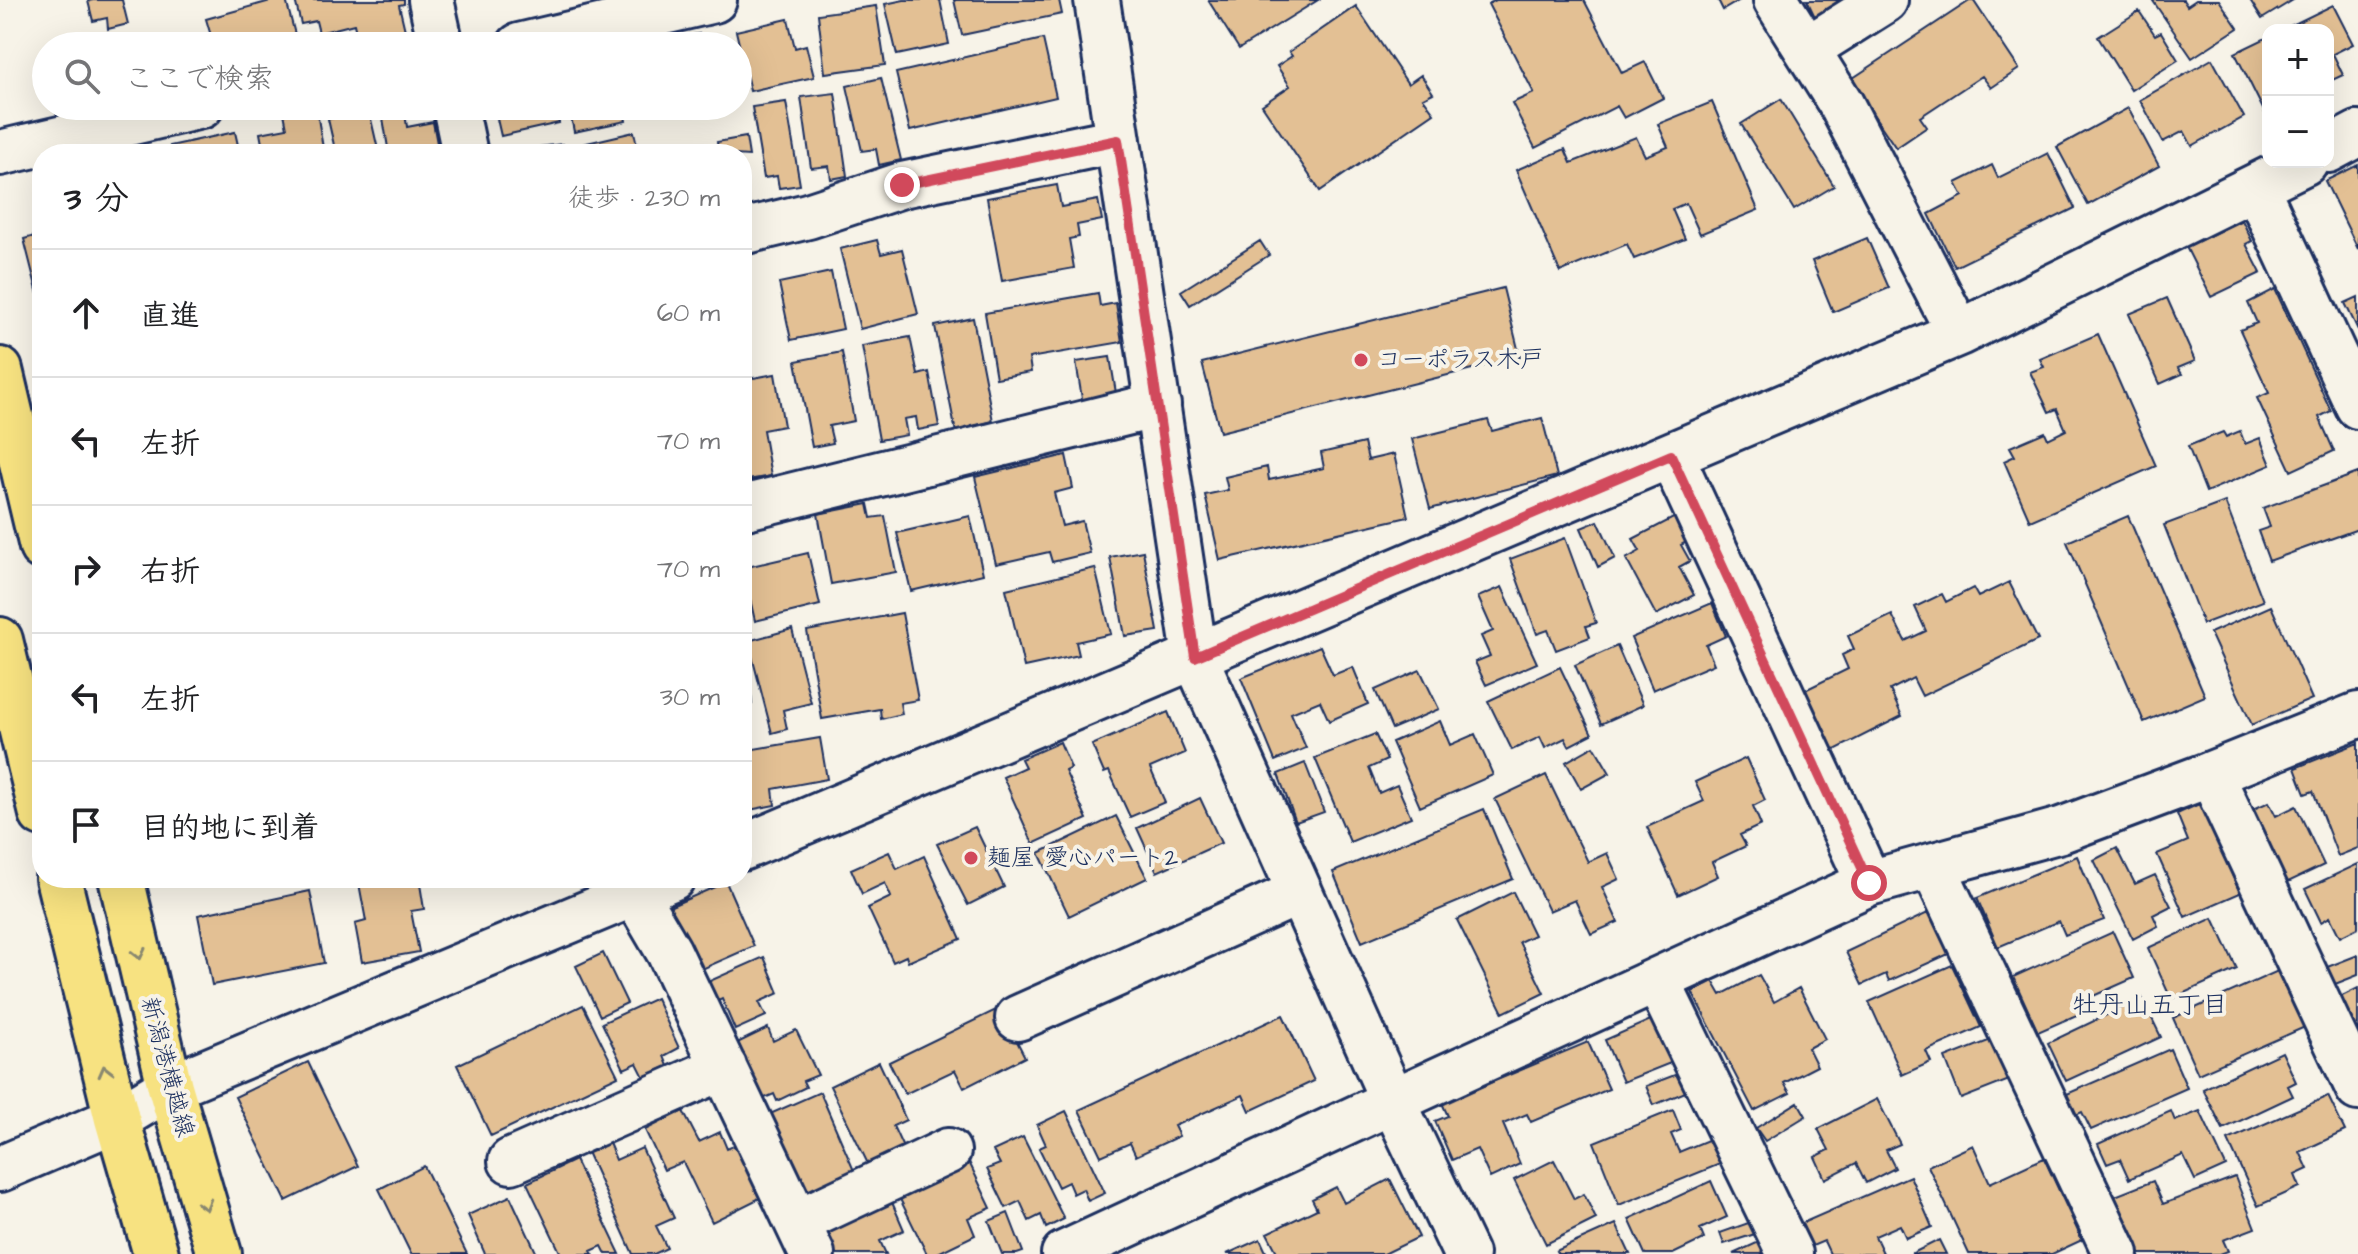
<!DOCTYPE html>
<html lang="ja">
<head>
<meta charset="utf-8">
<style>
  :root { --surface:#fff; --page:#f6f6f6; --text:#202124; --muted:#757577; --line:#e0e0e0 }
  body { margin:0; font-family:"Architects Daughter","Klee One",sans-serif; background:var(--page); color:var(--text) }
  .controls { position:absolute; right:24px; top:24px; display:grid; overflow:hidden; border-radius:16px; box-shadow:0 8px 32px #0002 }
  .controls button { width:72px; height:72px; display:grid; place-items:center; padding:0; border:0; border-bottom:2px solid var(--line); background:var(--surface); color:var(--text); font:40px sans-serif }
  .stop { position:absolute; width:24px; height:24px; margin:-18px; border:6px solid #d1495b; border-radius:50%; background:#fff }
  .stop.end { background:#d1495b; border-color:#fff; box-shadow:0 2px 8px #0008 }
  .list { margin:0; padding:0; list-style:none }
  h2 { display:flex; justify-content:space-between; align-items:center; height:104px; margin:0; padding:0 32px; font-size:34px }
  h2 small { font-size:26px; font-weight:400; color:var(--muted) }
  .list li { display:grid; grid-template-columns:52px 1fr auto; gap:24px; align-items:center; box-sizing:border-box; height:128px; padding:0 32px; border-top:2px solid var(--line) }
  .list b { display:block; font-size:30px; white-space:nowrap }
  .list em { font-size:26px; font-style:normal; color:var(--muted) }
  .icon { flex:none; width:44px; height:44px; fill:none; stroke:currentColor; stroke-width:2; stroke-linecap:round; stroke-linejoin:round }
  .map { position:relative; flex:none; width:2358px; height:1254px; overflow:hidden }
  .search { position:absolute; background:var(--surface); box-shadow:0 8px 32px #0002; left:32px; top:32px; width:720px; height:88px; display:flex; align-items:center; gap:20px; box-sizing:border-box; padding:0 28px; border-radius:44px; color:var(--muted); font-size:30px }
  .panel { position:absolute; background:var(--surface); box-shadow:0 8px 32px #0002; left:32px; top:144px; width:720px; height:744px; border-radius:32px }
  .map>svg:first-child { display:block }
</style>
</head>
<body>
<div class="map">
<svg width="2358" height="1254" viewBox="0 0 2358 1254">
  <rect width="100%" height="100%" fill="#f7f3e8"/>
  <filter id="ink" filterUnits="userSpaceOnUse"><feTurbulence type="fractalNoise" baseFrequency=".0125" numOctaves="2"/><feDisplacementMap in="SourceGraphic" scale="16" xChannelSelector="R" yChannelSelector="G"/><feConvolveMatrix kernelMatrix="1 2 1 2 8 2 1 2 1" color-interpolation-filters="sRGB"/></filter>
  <g filter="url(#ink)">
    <path fill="#e3c094" stroke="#1b2f5e" stroke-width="2" d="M93 0H122L128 24 108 29 107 18 93 21 88 1Z
      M274 0H286L298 46H214L206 19Z
      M295 0H404V4L399 5 407 39 381 46H359L354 24 319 33 316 21 301 24Z
      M904 0H940L949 44 897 55 885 4Z
      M954 0H1059L1062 14 962 35Z
      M1208 0H1318L1239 49Z
      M1496 0H1584L1622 73 1645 62 1663 98 1624 118 1617 106 1535 148 1512 103 1534 93 1488 4Z
      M1718 0H1740L1723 10Z
      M1807 0H1852L1815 17Z
      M1971 0H1973L2019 69 1991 88 1982 76 1920 117 1927 127 1896 148 1850 80Z
      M2155 0H2183L2187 6 2196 0H2219L2238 28 2192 58 2153 1Z
      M2250 0H2293L2262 19Z
      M2333 5 2353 44 2333 54 2343 75 2328 82V30H2282Z
      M876 6 885 65 825 73 818 14Z
      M1356 6 1408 84 1421 75 1433 93 1423 98 1434 113 1320 191 1262 105 1290 86 1277 66 1292 56 1289 52Z
      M2139 11 2155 35 2161 32 2178 60 2131 90 2098 37Z
      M788 19 795 48 806 45 814 77 750 91 736 31Z
      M699 34 701 46H661L660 40Z
      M2268 37V112L2265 113 2235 53Z
      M1043 39 1056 97 910 131 896 73Z
      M2212 59 2244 117 2192 146 2184 131 2163 142 2140 100Z
      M881 78 901 160 879 165 876 149 862 151 847 86Z
      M835 93 847 176 831 179 829 166 811 168 801 97Z
      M1781 99 1834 186 1794 210 1741 124Z
      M786 102 800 185 779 188 777 176 764 178 752 107Z
      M1712 102 1758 210 1700 234 1686 203 1672 209 1685 239 1634 259 1627 244 1560 272 1516 170 1565 149 1571 163 1636 137 1645 156 1668 147 1658 124Z
      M296 106H316L324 154H264L260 133 287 128 283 108Z
      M336 106H368L379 154H336L328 119 339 117Z
      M381 106H404L407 127 433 122 439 154H389Z
      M494 106H555L559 123 501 136Z
      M569 106H623L626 121 574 132Z
      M672 106H710L673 112Z
      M2128 108 2159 166 2088 205 2057 147Z
      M235 132 240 154H172L170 146Z
      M634 132 639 154H576L574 146Z
      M746 137 749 156 719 154 717 142Z
      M562 144 563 154H539L538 147Z
      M701 147 702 154H673L672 150Z
      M2048 153 2075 208 1955 267 1929 214 1963 196 1956 183 1992 165 1998 178Z
      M2358 165V249L2325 181Z
      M1057 185 1061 207 1098 200 1102 220 1077 225 1079 237 1069 239 1074 268 1002 281 987 198Z
      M2242 220 2252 241 2246 244 2261 273 2211 297 2186 247Z
      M42 234V310L24 239Z
      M1867 238 1889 288 1833 312 1812 261Z
      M877 240 881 254 902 249 918 314 860 329 840 249Z
      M1260 241 1269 255 1190 305 1181 291Z
      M831 272 843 329 791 340 779 283Z
      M1503 288 1520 357 1220 432 1202 363Z
      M2275 289 2331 411 2319 417 2334 451 2291 471 2257 398 2269 393 2240 330 2257 323 2248 303Z
      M1098 293 1100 306 1116 303 1122 342 1029 358 1031 372 996 378 985 313Z
      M2358 297V330L2345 303Z
      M2167 298 2195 361 2178 368 2182 374 2160 384 2129 314Z
      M973 318 993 421 972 426 974 435 957 438 935 326Z
      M742 325 750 362 742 363Z
      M2098 334 2156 466 2030 521 2004 461 2015 456 2010 447 2045 432 2048 439 2066 430 2057 409 2049 412 2030 372 2044 367 2040 359Z
      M910 337 918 375 929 372 939 426 918 430 916 417 904 419 907 435 879 440 862 346Z
      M842 352 854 421 829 426 833 443 812 447 796 361Z
      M1110 357 1117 399 1083 405 1076 362Z
      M775 374 784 426 763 430 771 476 742 481V380Z
      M1542 418 1557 476 1430 509 1412 439 1488 420 1492 431Z
      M2240 431 2245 444 2260 438 2271 465 2206 492 2188 446 2223 432 2226 437Z
      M1364 443 1368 460 1394 454 1408 517 1220 560 1205 495 1228 490 1225 477 1267 467 1269 480 1324 468 1321 453Z
      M1066 455 1073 488 1054 493 1062 526 1082 521 1090 553 1052 562 1049 552 996 564 975 477Z
      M2358 473V529L2269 561 2258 531 2270 527 2263 508Z
      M2225 502 2263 601 2203 624 2164 525Z
      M868 504 871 518 885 516 896 572 831 584 818 514Z
      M1679 515 1692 539 1681 545 1690 561 1679 567 1694 595 1656 615 1626 559 1640 551 1633 539Z
      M970 516 983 574 911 591 897 533Z
      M2128 516 2205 696 2144 722 2067 542Z
      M1598 521 1615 558 1598 567 1581 528Z
      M1565 538 1596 623 1586 626 1590 637 1556 650 1548 630 1537 634 1510 559Z
      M1143 551 1158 631 1125 636 1110 557Z
      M808 553 820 605 755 621 743 568Z
      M1095 568 1111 634 1076 642 1079 655 1024 667 1006 589Z
      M2009 582 2038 640 1922 696 1913 678 1890 690 1902 716 1829 753 1799 693 1848 669 1842 655 1854 649 1848 636 1892 615 1905 641 1926 631 1915 607 1942 594 1946 602 1973 588 1978 597Z
      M1502 587 1537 663 1486 685 1475 662 1490 656 1481 636 1493 631 1478 597Z
      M1712 603 1726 636 1706 645 1714 664 1653 690 1631 638Z
      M2271 606 2312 699 2252 725 2210 633Z
      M902 613 918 700 900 703 902 714 881 719 880 709 822 719 807 631Z
      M792 629 811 703 783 710 787 729 772 733 748 641Z
      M1320 646 1333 675 1353 667 1368 704 1329 721 1320 701 1291 713 1306 748 1275 761 1241 678Z
      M1617 646 1643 705 1601 724 1575 665Z
      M747 656 752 704 742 705V657Z
      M1560 667 1592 734 1569 746 1565 738 1545 748 1540 737 1512 750 1488 701Z
      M1420 670 1439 709 1392 729 1375 690Z
      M1168 712 1185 753 1150 768 1165 802 1130 817 1109 771 1104 773 1092 745Z
      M1440 721 1450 745 1475 734 1493 775 1420 807 1392 742Z
      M1375 734 1387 760 1369 768 1379 793 1397 785 1411 817 1350 842 1315 758Z
      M820 738 827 779 773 789 775 805 749 810 750 816 742 817V801L747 800 744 783H742V751Z
      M1060 742 1071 768 1065 771 1087 819 1033 844 1003 777 1025 767 1021 759Z
      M2358 743V848L2338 856 2313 791 2305 794 2295 768Z
      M1594 746 1610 773 1581 789 1566 762Z
      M1746 758 1765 800 1753 806 1761 825 1740 835 1746 846 1712 862 1718 876 1678 895 1647 827 1704 801 1695 782Z
      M1305 763 1324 812 1296 822 1278 774Z
      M1546 775 1588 862 1607 853 1619 879 1602 887 1618 922 1591 934 1575 900 1549 911 1495 799Z
      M1200 798 1221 843 1157 872 1137 828Z
      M2269 802 2276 816 2296 806 2324 865 2284 884 2249 811Z
      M2201 803 2240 893 2185 917 2157 854 2188 841 2177 814Z
      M1484 809 1513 879 1362 942 1333 872Z
      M1116 816 1147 878 1069 916 1039 853Z
      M975 827 1004 887 968 905 937 844Z
      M2117 848 2135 884 2155 875 2171 906 2153 915 2158 926 2133 939 2094 860Z
      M889 852 897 869 924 856 961 939 908 962 906 956 893 962 868 908 891 897 885 883 862 894 851 869Z
      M2077 856 2104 920 2065 935 2059 921 1998 947 1977 898Z
      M2358 864V928L2340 937 2330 917 2321 922 2305 889Z
      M358 878H419L424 909 411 911 419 952 362 962 355 924 366 921Z
      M726 882 754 946 702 969 691 945 687 948 669 907Z
      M310 891 324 963 212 985 198 915Z
      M1513 892 1534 935 1519 942 1544 993 1503 1013 1457 920Z
      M1934 910 1953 952 1889 981 1886 974 1862 985 1846 952Z
      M2213 918 2237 969 2171 999 2148 948Z
      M2113 932 2134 978 2084 1000 2088 1010 2038 1032 2013 977Z
      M603 953 627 1003 600 1016 576 966Z
      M2358 955V975L2325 988 2317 971Z
      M764 957 779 993 759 1002 766 1016 735 1030 722 999 712 1004 703 984Z
      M1952 965 1981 1027 1926 1051 1931 1062 1902 1075 1869 1002Z
      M2280 970 2305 1027 2198 1074 2173 1018Z
      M1759 975 1774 1002 1799 988 1825 1039 1808 1048 1817 1066 1784 1083 1790 1093 1754 1111 1692 992 1713 981 1721 995Z
      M2358 988V1044L2336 999Z
      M656 998 679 1048 664 1056 668 1066 644 1077 637 1063 624 1069 602 1023Z
      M2142 998 2161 1037 2066 1081 2048 1043Z
      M583 1005 618 1076 491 1136 457 1065Z
      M1000 1008 1025 1057 964 1088 955 1070 905 1094 889 1062Z
      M1283 1015 1314 1081 1250 1111 1243 1095 1174 1126 1179 1136 1136 1156 1130 1143 1101 1156 1079 1110Z
      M1655 1018 1673 1062 1623 1082 1605 1040Z
      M768 1028 773 1041 796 1030 818 1075 803 1081 806 1087 777 1101 774 1094 758 1101 731 1046Z
      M1996 1038 2012 1079 1961 1099 1945 1058Z
      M1588 1042 1609 1089 1531 1122 1527 1114 1503 1124 1520 1164 1490 1178 1477 1149 1452 1160 1435 1121 1448 1116 1442 1103Z
      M2170 1049 2187 1088 2091 1130 2082 1112 2069 1118 2060 1097Z
      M2282 1052 2296 1082 2288 1086 2293 1096 2223 1129 2203 1089Z
      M308 1062 358 1166 286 1201 235 1097Z
      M879 1062 906 1120 893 1126 904 1150 869 1166 830 1086Z
      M1680 1073 1688 1091 1654 1105 1646 1086Z
      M820 1092 855 1173 806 1194 770 1114Z
      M2328 1096 2345 1131 2300 1152 2308 1169 2295 1175 2300 1187 2258 1206 2228 1140Z
      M1877 1099 1900 1144 1886 1150 1895 1168 1866 1183 1856 1163 1825 1179 1815 1157 1829 1150 1818 1129Z
      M1798 1102 1806 1116 1765 1141 1756 1128Z
      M1673 1110 1681 1130 1671 1134 1679 1152 1715 1137 1725 1162 1619 1205 1594 1142Z
      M683 1111 699 1142 720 1132 727 1149 740 1143 766 1195 712 1222 683 1162 664 1170 645 1130Z
      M1066 1111 1105 1193 1088 1201 1083 1189 1073 1194 1068 1182 1058 1187 1039 1148 1046 1145 1037 1125Z
      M2171 1111 2175 1121 2200 1111 2226 1166 2195 1180 2183 1155 2129 1179 2120 1159 2107 1164 2098 1144Z
      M1023 1137 1064 1219 1046 1228 1041 1215 1029 1221 1020 1201 1006 1208 987 1169 1000 1164 993 1151Z
      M609 1143 616 1160 642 1148 674 1218 656 1226 667 1248 654 1254H633L587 1152Z
      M1973 1145 1990 1183 2044 1158 2082 1240 2052 1254H1969L1928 1166Z
      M575 1160 620 1254H606L602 1246 591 1251 593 1254H561L527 1183Z
      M1554 1160 1574 1199 1584 1194 1596 1219 1546 1244 1514 1180Z
      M969 1162 991 1208 968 1218 975 1235 936 1254H927L898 1195Z
      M424 1166 467 1254H411L379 1189Z
      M1910 1176 1932 1227 1906 1238 1900 1225 1875 1236 1883 1253 1880 1254H1830L1824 1241 1810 1247 1800 1224Z
      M2235 1177 2255 1228 2223 1240 2228 1251 2220 1254H2137L2115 1196 2153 1181 2163 1204Z
      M1390 1179 1419 1237 1384 1254H1278L1267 1233 1317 1209 1312 1199 1336 1187 1344 1203Z
      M1711 1181 1727 1217 1700 1229 1704 1239 1673 1254H1645L1629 1219Z
      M510 1196 537 1254H485L468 1215Z
      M891 1200 904 1230 880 1241 886 1254H832L822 1231Z
      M1008 1213 1023 1252 1017 1254H1002L989 1221Z
      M1754 1221 1758 1233 1724 1244 1720 1233Z
      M1616 1224 1630 1254H1558L1556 1251Z
      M1260 1239 1267 1254H1227Z
      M1939 1240 1946 1254H1911Z
      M1761 1241 1767 1254H1733Z"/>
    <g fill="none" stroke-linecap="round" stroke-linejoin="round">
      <g stroke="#1b2f5e" stroke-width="50">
        <path id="minor" d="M431 0 441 46
          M1097 0 1195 657 1393 1101 1466 1254
          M1776 0 1841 104 1959 333
          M519 46 714 0
          M1807 49 1885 0
          M455 106 465 154
          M2328 150 2358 134
          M0 153 201 106
          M2256 187 2358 406
          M742 232 808 216 902 185 1118 140
          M1671 455 1869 883
          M742 508 1158 405
          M2211 774 2358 1088
          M742 848 1959 333 2305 162
          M1933 866 2116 1254
          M635 894 669 952 812 1254
          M1657 980 1790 1254
          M1018 1018 1300 892
          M511 1161 724 1067
          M0 1169 117 1119 170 1087 672 878
          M797 1222 948 1151
          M1064 1254 1393 1101 1869 883 2061 830 2211 774 2358 715"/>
      </g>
      <g stroke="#1b2f5e" stroke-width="50">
        <path id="primary" d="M0 370 42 547
          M0 640 42 814
          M58 878 117 1119 156 1254
          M121 878 170 1087 219 1254"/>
      </g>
      <use href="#minor" stroke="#f7f3e8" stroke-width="44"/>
      <use href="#primary" stroke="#f7e281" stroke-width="44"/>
    </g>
    <defs><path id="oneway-chevron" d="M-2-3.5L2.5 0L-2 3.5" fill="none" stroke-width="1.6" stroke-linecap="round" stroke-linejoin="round" transform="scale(2)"/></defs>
    <g stroke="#898870">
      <use href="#oneway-chevron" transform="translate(139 954) rotate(77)"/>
      <use href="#oneway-chevron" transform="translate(105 1071) rotate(-104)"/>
      <use href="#oneway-chevron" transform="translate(205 1205) rotate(74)"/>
    </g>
  </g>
  <g fill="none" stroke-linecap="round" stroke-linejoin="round" filter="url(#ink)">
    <path stroke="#d1495b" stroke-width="10" d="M902 185 1118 140 1195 657 1671 455 1869 883"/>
  </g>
  <g fill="#d1495b" stroke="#f7f3e8" stroke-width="3">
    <circle cx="1361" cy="360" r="8"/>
    <circle cx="971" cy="858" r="8"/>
  </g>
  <g text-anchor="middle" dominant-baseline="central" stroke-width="8" stroke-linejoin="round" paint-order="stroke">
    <g font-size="24" fill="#1b2f5e" stroke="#f7f3e8" text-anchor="start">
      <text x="1377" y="360">コーポラス木戸</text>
      <text x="987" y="858">麺屋 愛心パート2</text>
    </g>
    <g font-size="24" fill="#1b2f5e" stroke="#f7f3e8">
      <text transform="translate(167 1067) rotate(75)">新潟港横越線</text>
    </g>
    <g font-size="26" fill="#1b2f5e" stroke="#f7f3e8">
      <text x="2150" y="1005">牡丹山五丁目</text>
    </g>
  </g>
</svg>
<div class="controls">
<button>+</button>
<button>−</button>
</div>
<div class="stop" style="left:1869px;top:883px"></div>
<div class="stop end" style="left:902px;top:185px"></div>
<div class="search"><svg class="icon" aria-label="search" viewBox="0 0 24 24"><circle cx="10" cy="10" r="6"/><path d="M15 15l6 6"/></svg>ここで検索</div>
<section class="panel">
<h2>3 分<small>徒歩 · 230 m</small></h2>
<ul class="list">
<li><svg class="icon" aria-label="ahead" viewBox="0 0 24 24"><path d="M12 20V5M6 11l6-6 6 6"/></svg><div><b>直進</b></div><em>60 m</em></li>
<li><svg class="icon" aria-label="left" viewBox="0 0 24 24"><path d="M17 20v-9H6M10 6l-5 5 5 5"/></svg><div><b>左折</b></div><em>70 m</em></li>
<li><svg class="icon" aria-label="right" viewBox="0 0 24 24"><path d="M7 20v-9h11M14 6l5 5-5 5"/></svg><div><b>右折</b></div><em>70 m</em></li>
<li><svg class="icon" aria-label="left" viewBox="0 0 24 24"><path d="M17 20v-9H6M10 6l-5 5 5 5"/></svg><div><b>左折</b></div><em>30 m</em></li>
<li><svg class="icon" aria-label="arrive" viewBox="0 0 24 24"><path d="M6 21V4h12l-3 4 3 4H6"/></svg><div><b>目的地に到着</b></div></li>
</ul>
</section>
</div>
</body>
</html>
